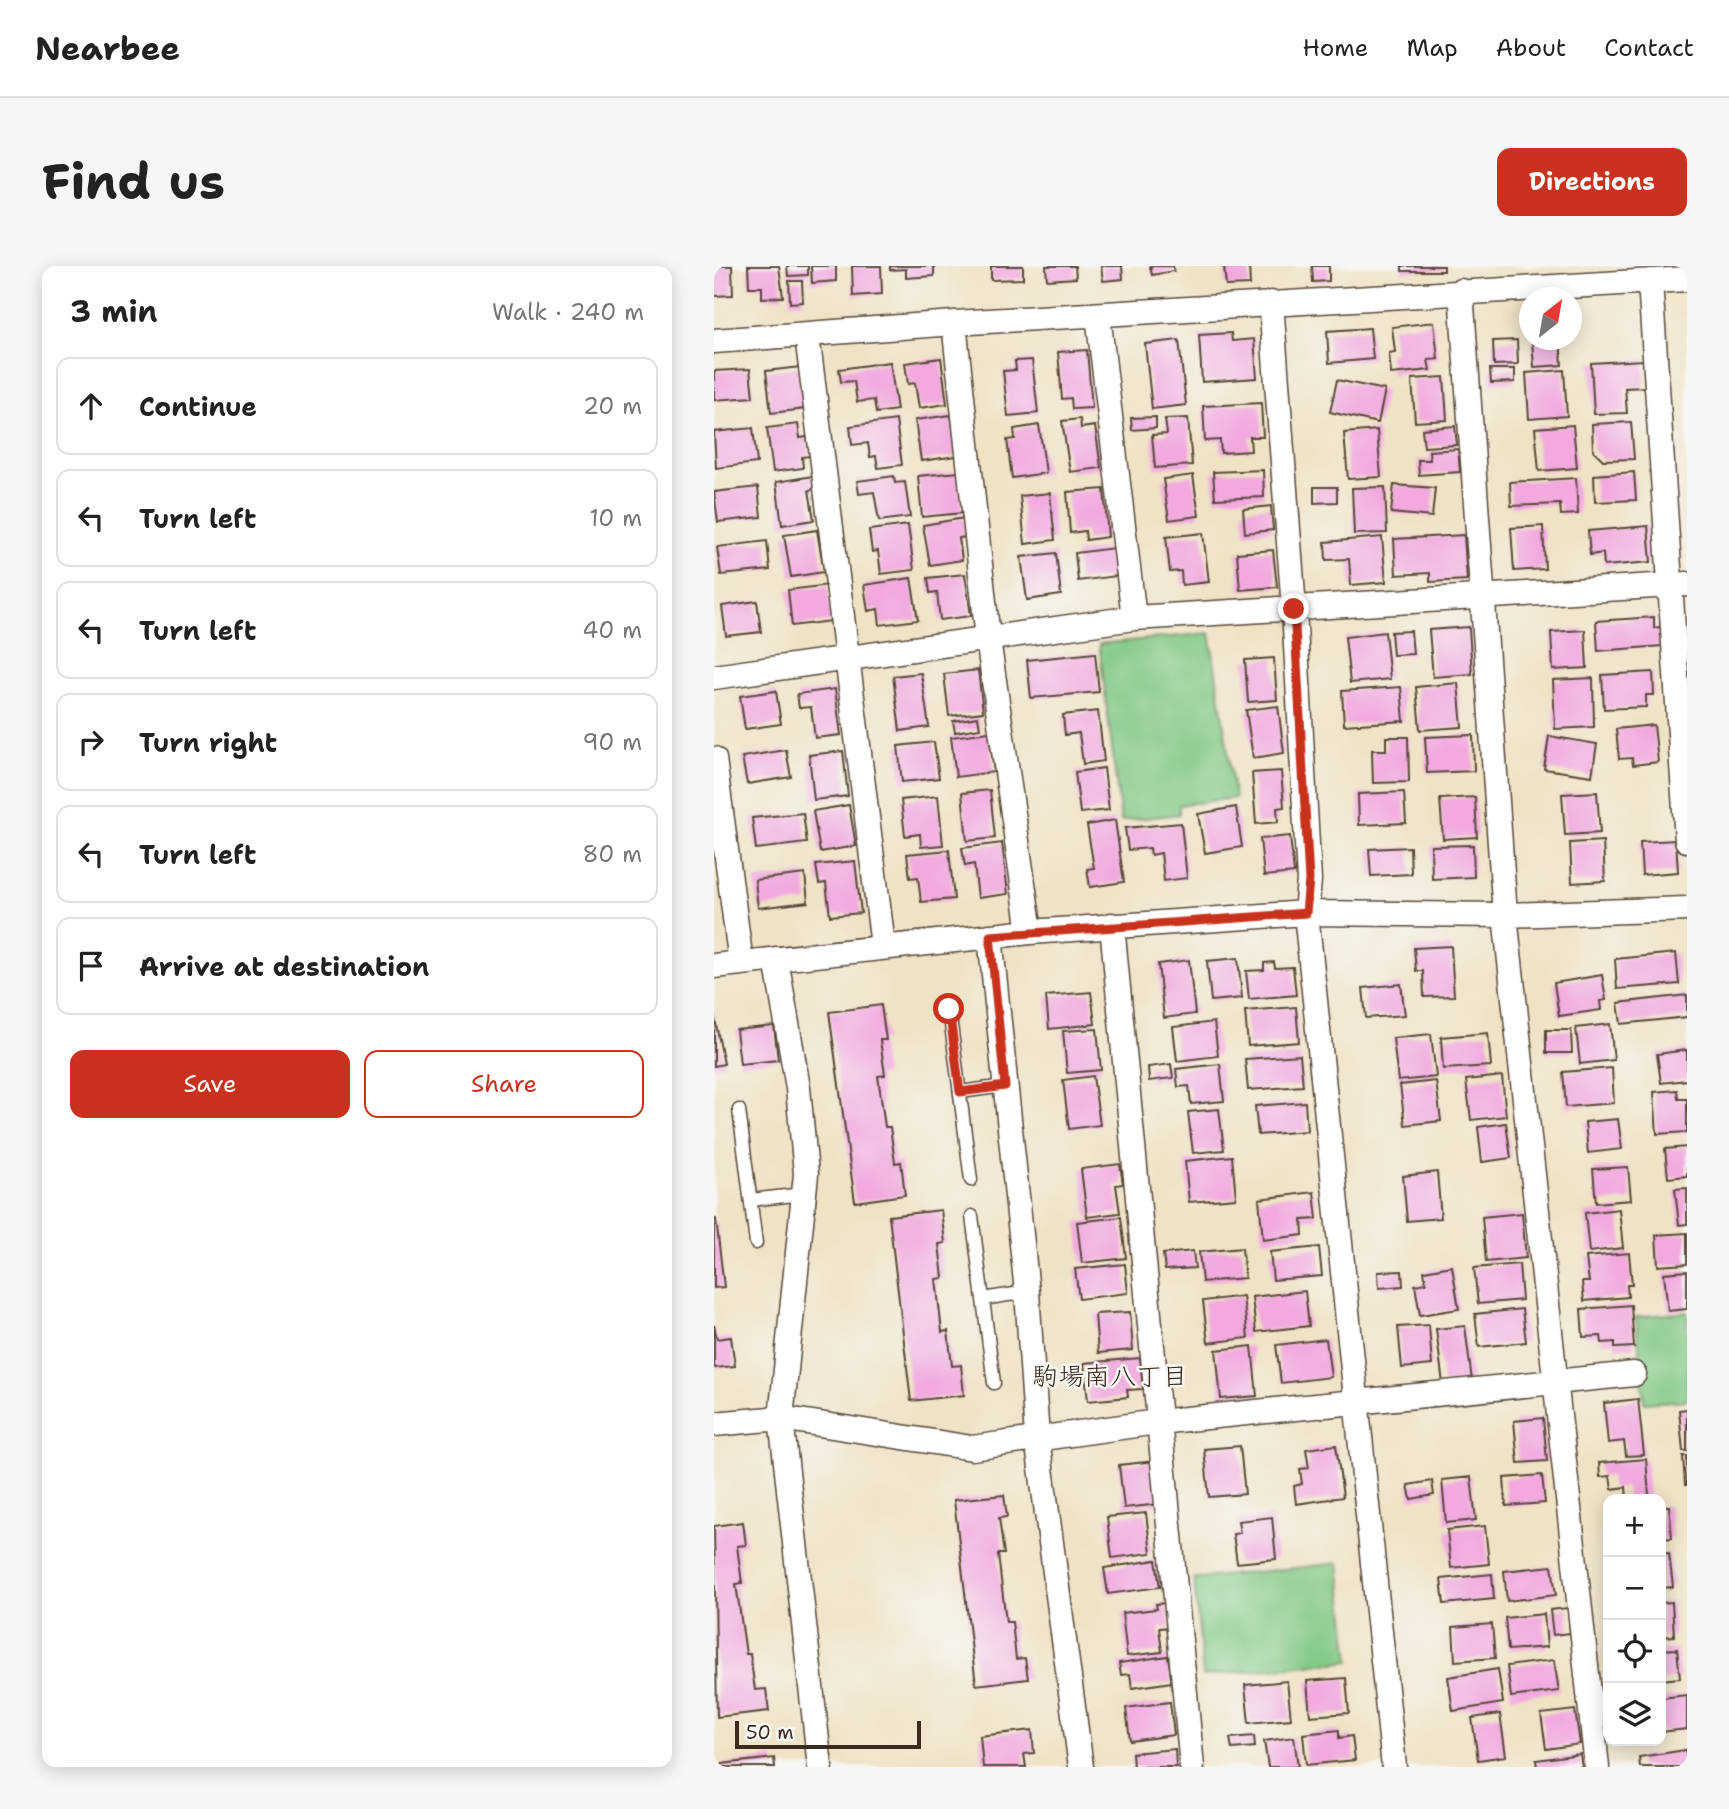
<!DOCTYPE html>
<html lang="en">
<head>
<meta charset="utf-8">
<style>
  :root { --surface:#fff; --page:#f6f6f6; --text:#222; --muted:#767676; --line:#e0e0e0; --accent:#c8321e }
  body { margin:0; font-family:"Shantell Sans","Klee One",sans-serif; background:var(--page); color:var(--text) }
  .controls { position:absolute; right:21px; bottom:21px; display:grid; overflow:hidden; border-radius:14px; box-shadow:0 4px 18px #0003 }
  .controls button { width:63px; height:63px; display:grid; place-items:center; padding:0; border:0; border-bottom:2px solid var(--line); background:var(--surface); color:var(--text); font:35px sans-serif }
  .compass { position:absolute; left:805px; top:21px; width:63px; height:63px; border-radius:50%; background:var(--surface); box-shadow:0 4px 18px #0003; rotate:31deg }
  .scale { position:absolute; left:21px; bottom:18px; width:186px; box-sizing:border-box; padding-left:7px; border:4px solid #3b2a1e; border-top:0; font-size:19px; line-height:24px; white-space:nowrap; color:#3b2a1e; -webkit-text-stroke:5px #f6f6f2; paint-order:stroke }
  .stop { position:absolute; width:21px; height:21px; margin:-16px; border:5px solid #c8321e; border-radius:50%; background:#fff }
  .stop.end { background:#c8321e; border-color:#fff; box-shadow:0 2px 7px #0008 }
  .list { margin:0; padding:0; list-style:none }
  h2 { display:flex; justify-content:space-between; align-items:center; height:91px; margin:0; padding:0 28px; font-size:30px }
  h2 small { font-size:23px; font-weight:400; color:var(--muted) }
  .list li { display:grid; grid-template-columns:46px 1fr auto; gap:21px; align-items:center; box-sizing:border-box; height:98px; margin:0 14px 14px; padding:0 14px; border:2px solid var(--line); border-radius:14px }
  .list b { display:block; font-size:26px; white-space:nowrap }
  .list em { font-size:23px; font-style:normal; color:var(--muted) }
  .actions { display:flex; gap:14px; padding:21px 28px }
  .actions a { flex:1; padding:16px 0; border:2px solid var(--accent); border-radius:14px; text-align:center; font-size:24px; color:var(--accent) }
  .actions .main { background:var(--accent); color:#fff }
  .icon { flex:none; width:38px; height:38px; fill:none; stroke:currentColor; stroke-width:2; stroke-linecap:round; stroke-linejoin:round }
  .map { position:relative; flex:none; width:973px; height:1501px; overflow:hidden; border-radius:14px }
  header { display:flex; align-items:center; gap:42px; box-sizing:border-box; height:98px; padding:0 35px; background:var(--surface); border-bottom:2px solid var(--line) }
  header strong { font-size:33px }
  nav { display:flex; gap:38px; margin-inline-start:auto; font-size:24px }
  .intro { display:flex; align-items:center; justify-content:space-between; box-sizing:border-box; height:168px; padding:0 42px }
  h1 { margin:0; font-size:49px }
  .button { padding:18px 32px; border-radius:14px; background:var(--accent); color:#fff; font-size:24px; font-weight:700 }
  main { display:flex; gap:42px; padding:0 42px }
  aside { flex:1; background:var(--surface); border-radius:14px; box-shadow:0 4px 18px #0003 }
  .map>svg:first-child { display:block }
</style>
</head>
<body>
<header>
<strong>Nearbee</strong>
<nav><a>Home</a><a>Map</a><a>About</a><a>Contact</a></nav>
</header>
<div class="intro"><h1>Find us</h1><a class="button">Directions</a></div>
<main>
<aside>
<h2>3 min<small>Walk · 240 m</small></h2>
<ul class="list">
<li><svg class="icon" aria-label="ahead" viewBox="0 0 24 24"><path d="M12 20V5M6 11l6-6 6 6"/></svg><div><b>Continue</b></div><em>20 m</em></li>
<li><svg class="icon" aria-label="left" viewBox="0 0 24 24"><path d="M17 20v-9H6M10 6l-5 5 5 5"/></svg><div><b>Turn left</b></div><em>10 m</em></li>
<li><svg class="icon" aria-label="left" viewBox="0 0 24 24"><path d="M17 20v-9H6M10 6l-5 5 5 5"/></svg><div><b>Turn left</b></div><em>40 m</em></li>
<li><svg class="icon" aria-label="right" viewBox="0 0 24 24"><path d="M7 20v-9h11M14 6l5 5-5 5"/></svg><div><b>Turn right</b></div><em>90 m</em></li>
<li><svg class="icon" aria-label="left" viewBox="0 0 24 24"><path d="M17 20v-9H6M10 6l-5 5 5 5"/></svg><div><b>Turn left</b></div><em>80 m</em></li>
<li><svg class="icon" aria-label="arrive" viewBox="0 0 24 24"><path d="M6 21V4h12l-3 4 3 4H6"/></svg><div><b>Arrive at destination</b></div></li>
</ul>
<div class="actions"><a class="main">Save</a><a>Share</a></div>
</aside>
<div class="map">
<svg width="973" height="1501" viewBox="0 0 973 1501">
  <rect width="100%" height="100%" fill="#f6f6f2"/>
  <filter id="ink" filterUnits="userSpaceOnUse"><feTurbulence type="fractalNoise" baseFrequency=".0143" numOctaves="2"/><feDisplacementMap in="SourceGraphic" scale="14" xChannelSelector="R" yChannelSelector="G"/><feConvolveMatrix kernelMatrix="1 2 1 2 8 2 1 2 1" color-interpolation-filters="sRGB"/></filter>
  <filter id="wash" filterUnits="userSpaceOnUse"><feTurbulence type="fractalNoise" baseFrequency=".00686" numOctaves="4" result="noise"/><feDisplacementMap in="SourceGraphic" scale="28" xChannelSelector="R" yChannelSelector="G"/><feGaussianBlur stdDeviation="1.57" result="paint"/><feColorMatrix in="noise" values="0 0 0 0 0 0 0 0 0 0 0 0 0 0 0 0 0 1.4 0 .05"/><feComposite in="paint" operator="in"/></filter>
  <g filter="url(#wash)">
    <rect width="100%" height="100%" fill="#efe2c5"/>
    <path fill="#7fc783" stroke="#5d7850" stroke-width="2" d="M496 367 521 532 465 539V548L407 555 385 378Z
      M973 1046V1134L930 1137 922 1051Z
      M625 1297 636 1395 489 1410 480 1313Z"/>
    <g id="blocks">
      <path fill="#f1a9de" d="M0 0H18L19 29 0 30Z
        M34 0H65L69 31 48 32V21H35Z
        M73 0H94V9L74 10Z
        M97 0H122V15L98 17Z
        M138 0H167L168 28 139 30Z
        M176 0H220V10L192 12V3L176 4Z
        M277 0H309V13L277 14Z
        M332 0H361L362 12 333 14Z
        M387 0H408L409 13 389 15Z
        M436 0H459L460 5 438 9Z
        M510 0H535L536 19 512 20Z
        M598 0H615V15L599 16Z
        M688 0H730V5H688Z
        M75 15H88L89 36 76 37Z
        M720 56 724 93 714 94 716 104 677 108 675 87 681 86 678 61Z
        M656 62 659 93 615 97 613 65Z
        M517 67 518 75 540 73 543 112 488 116 485 69Z
        M465 74 472 139 438 143 431 78Z
        M803 74 804 98 780 99 779 75Z
        M818 74H846L848 99 820 101Z
        M373 84 378 142 358 143 357 132 348 133 344 86Z
        M227 92 233 138 205 142 201 117 194 118 191 97Z
        M318 94 324 147 294 150 289 105 302 104 301 95Z
        M930 94 931 121 911 122 913 147 880 148 877 97Z
        M176 96 183 144 162 147 160 134 143 136 140 115 127 116 125 103Z
        M86 101 91 143 57 147 52 105Z
        M36 103 39 131 0 134V105Z
        M776 103H801V116L777 117Z
        M850 104 853 150 815 153 812 107Z
        M730 111 733 154 701 156 698 113Z
        M623 114 671 124 664 157 616 146Z
        M547 137 549 171H536L537 185 507 187 506 174 491 175 489 140Z
        M237 149 243 190 207 195 201 154Z
        M442 151V162L418 164 417 152Z
        M474 152 478 199 441 202 438 169 453 168 451 153Z
        M366 153 367 162 381 160 387 202 356 206 348 155Z
        M182 154 188 199 164 202 162 190 156 191 154 177 138 179 136 160Z
        M917 156 920 193 889 194 879 184 878 158Z
        M84 158 86 172 93 171 96 190 88 191 89 202 59 206 53 162Z
        M325 159 332 207 298 212 293 174 301 173 300 163Z
        M859 159 863 202 825 205 821 162Z
        M741 160 743 179 710 181 708 163Z
        M39 162 43 197 2 202 0 166Z
        M663 164 667 211 634 213 630 167Z
        M744 183 746 206 705 209 704 194H716L715 185Z
        M549 204 550 231 501 233 499 206Z
        M245 206 249 247 208 251 204 210Z
        M920 206 922 234 881 236 880 209Z
        M479 209 485 250 455 254 449 213Z
        M100 210 103 223 95 224 100 254 68 259 62 216Z
        M180 210 181 217 191 216 196 251 165 255 160 226 145 228 143 215Z
        M862 212 864 248 847 249 846 238 797 240 796 216Z
        M680 219 721 222 718 251 677 247Z
        M44 221 47 251 4 256 0 226Z
        M600 221H623V236L600 237Z
        M671 221 673 267 640 268 638 222Z
        M390 223 394 271 372 274 371 265 356 267 353 226Z
        M336 227 341 274 311 278 306 230Z
        M557 240 559 264 531 267 529 243Z
        M250 252 253 271 245 272 248 294 216 299 209 259Z
        M194 259 200 304 167 308 164 285 158 286 155 264Z
        M829 260 831 303 800 305 797 262Z
        M934 260 937 296 890 300 889 287 876 289 874 265Z
        M103 264 110 306 77 311 70 269Z
        M489 267 495 316 468 319 467 305 456 306 452 271Z
        M750 269 753 314 716 316V307L682 309 680 273Z
        M668 271 672 316 637 319 635 293 612 294 611 276Z
        M53 275 56 304 7 309 3 281Z
        M400 282 403 310 364 315 361 287Z
        M559 284 563 321 526 324 523 287Z
        M342 287 347 329 313 334 307 291Z
        M251 308 257 350 226 354 223 326 216 327 214 312Z
        M197 312 204 354 166 359 164 343 154 345 150 319Z
        M114 319 118 355 78 360 74 324Z
        M43 335 47 366 12 370 8 340Z
        M940 351V362L947 361 948 380 884 385 882 355Z
        M755 361 758 408 719 411 715 364Z
        M871 364 873 402 839 404 837 366Z
        M697 365 699 388 679 389 677 366Z
        M671 366 676 413 636 417 631 371Z
        M381 387 385 426 317 432 313 394Z
        M560 392 563 434 534 436 531 394Z
        M264 404 269 446 235 450 230 408Z
        M939 406 940 429H932V441L890 443 888 409Z
        M207 407 215 461 186 465 179 410Z
        M879 412 880 461 841 463 839 414Z
        M744 417 748 461 706 464 702 421Z
        M687 421 690 455 630 459 628 425Z
        M121 423 127 469 101 472 97 441 85 442 83 428Z
        M62 425 67 458 31 463 26 430Z
        M564 440 570 487 539 492 532 444Z
        M384 445 390 495 369 498 365 467 351 469 349 449Z
        M264 451 266 462 241 466 239 455Z
        M940 459 944 496 919 499 918 492 905 493 902 463Z
        M275 466 280 506 242 511 237 471Z
        M759 469 760 505 713 507 711 471Z
        M835 470 883 478 878 510 830 503Z
        M672 471H694L695 516 659 517 658 484H672Z
        M220 476 225 512 188 516 184 480Z
        M72 484 77 511 33 518 28 491Z
        M129 485 134 530 100 534 95 489Z
        M390 502 395 544 366 547 361 506Z
        M567 505 570 541 563 542 564 556 542 558 538 507Z
        M276 524 281 572 253 575 248 527Z
        M690 526 692 557 645 559 644 528Z
        M883 526 886 567 851 569 848 528Z
        M224 530 229 579 207 581 206 568 191 570 187 534Z
        M761 531 763 571 729 573 726 533Z
        M135 539 142 580 106 586 99 545Z
        M522 541 528 581 491 587 484 548Z
        M89 547 93 577 42 583 38 552Z
        M401 554 410 616 376 621 373 603 380 602 373 559Z
        M467 557 473 612 450 615 447 587 437 589 436 582 414 584 411 562Z
        M576 570 580 607 550 610 546 573Z
        M962 574 964 606 928 609 926 576Z
        M889 575 891 615 858 617 856 577Z
        M288 577 294 628 264 632 260 598 251 600 248 582Z
        M759 579 760 611 718 613 717 580Z
        M696 581 697 608 657 610 655 583Z
        M235 584 240 633 207 636 204 611 196 612 193 588Z
        M141 595 147 647 116 650 112 617 105 618 102 599Z
        M91 608 94 636 44 642 41 614Z
        M737 680 740 730 710 731 709 705H702L700 682Z
        M962 687 965 718 903 723 901 693Z
        M524 692 528 732 497 735 493 695Z
        M475 694 481 748 450 752 444 698Z
        M560 696 561 702 579 701 582 729 535 733 532 705 550 704V697Z
        M888 709 892 734 886 735 887 744 845 750 840 717Z
        M687 718 691 749 652 752 649 722Z
        M377 726 381 758 335 763 332 730Z
        M973 729V751L907 758 904 737Z
        M167 739 172 774H166L171 809 164 810 171 861H176L181 897 187 896 191 929 141 936 115 746Z
        M582 741 585 776 534 780 531 745Z
        M0 748 10 798 0 800Z
        M500 756 504 790 463 795 459 761Z
        M896 758 900 794 866 798 862 762Z
        M60 760 64 794 26 798 22 764Z
        M383 763 387 804 353 807 349 765Z
        M832 764H857L858 787H832Z
        M774 767 777 800 729 803 727 771Z
        M717 768 722 811 684 815 679 772Z
        M973 784V814L947 817 943 788Z
        M586 789 589 820 534 824 531 793Z
        M457 798 459 812 435 815 434 801Z
        M506 798 510 835 477 838 475 820 464 821 462 803Z
        M898 802 900 837 852 841 849 806Z
        M379 810 386 859 355 863 349 814Z
        M788 810 792 850 757 854 752 814Z
        M722 815 727 855 691 859 686 819Z
        M963 824 964 833H973V866L943 868 940 826Z
        M591 836 593 865 544 869 541 840Z
        M505 843 510 884 479 887 474 846Z
        M904 853 908 883 874 887 871 856Z
        M792 857 797 892 768 896 764 861Z
        M973 881V910L954 912 951 883Z
        M518 890 522 932 475 936 471 895Z
        M406 898 409 918 402 919 406 947 373 951 367 903Z
        M914 901 917 934 882 937 879 903Z
        M723 906 727 952 693 955 689 910Z
        M973 922V958L965 959 961 923Z
        M600 926 603 953 588 954 589 969 549 974 545 933Z
        M905 943 909 982 875 986 871 947Z
        M227 944 231 977 225 978 229 1012 222 1013 228 1066 234 1065 238 1100 247 1099 250 1129 197 1135 175 950Z
        M808 947 812 992 772 996 768 951Z
        M407 951 412 992 368 997 363 956Z
        M2 953 10 1021 0 1022V954Z
        M973 967V998L944 1000 942 969Z
        M605 981 608 1010 559 1014 556 986Z
        M528 982 531 1012 488 1016 485 986Z
        M479 985 481 1002 451 1004 449 988Z
        M915 987 918 1019H913L914 1031 870 1035 868 1016H875L872 991Z
        M411 998 414 1027 365 1033 361 1003Z
        M805 998 808 1034 764 1038 760 1002Z
        M738 1000 745 1043 706 1049 701 1019 712 1017 710 1005Z
        M688 1005 689 1020 665 1022 664 1006Z
        M973 1005V1043L954 1045 950 1007Z
        M591 1025 595 1060 542 1066 538 1031Z
        M529 1030 534 1072 494 1077 489 1035Z
        M917 1039 920 1081 901 1082V1076L888 1077 887 1070 869 1071 867 1043Z
        M808 1043 812 1076 765 1081 761 1048Z
        M416 1046 419 1084 384 1087 381 1048Z
        M0 1059 3 1073 17 1071 21 1100 0 1102Z
        M715 1059 718 1099 688 1102 684 1061Z
        M751 1060 758 1115 729 1118 722 1063Z
        M612 1073 617 1111 567 1117 562 1079Z
        M538 1080 543 1130 507 1133 502 1084Z
        M426 1092 429 1123 413 1124 414 1131 374 1135 370 1097Z
        M924 1133 930 1189 912 1190 910 1175 894 1177 890 1137Z
        M973 1143V1185H969L965 1144Z
        M829 1152 833 1195 804 1197 800 1155Z
        M622 1179 629 1231 582 1238 580 1220 588 1218 586 1203 595 1202 592 1183Z
        M526 1180 531 1228 495 1231 490 1183Z
        M969 1190H973V1219H971Z
        M932 1193 935 1230 913 1232 912 1221 898 1223 896 1210 886 1211 885 1197Z
        M441 1195 446 1238 410 1242 405 1199Z
        M828 1209 831 1237 792 1240 790 1212Z
        M757 1211 762 1254 732 1257 728 1214Z
        M718 1215 720 1229 697 1233 694 1219Z
        M290 1229 293 1251 285 1252 290 1288H284L292 1356H298L302 1393 311 1392 314 1413 262 1419 240 1234Z
        M947 1240H955L958 1272 947 1273Z
        M432 1247 437 1287 398 1292 393 1251Z
        M558 1251 562 1293 523 1297 519 1268 526 1267 524 1255Z
        M29 1256 32 1279 23 1280 28 1317 22 1318 32 1388H36L41 1424 52 1423 55 1445 3 1451 0 1260Z
        M771 1260 775 1298 737 1302 733 1264Z
        M955 1287 959 1321 947 1322V1288Z
        M442 1294 446 1321 394 1328 390 1302Z
        M838 1300 842 1329 793 1335 790 1305Z
        M778 1308 780 1333 730 1338 727 1313Z
        M958 1336 960 1370 947 1371V1337Z
        M453 1337 456 1361 445 1362 448 1386 413 1390 408 1347 443 1343 442 1338Z
        M854 1342 856 1367 839 1369 836 1344Z
        M830 1348 833 1381 794 1384 791 1352Z
        M778 1358 781 1392 741 1395 739 1361Z
        M963 1383 966 1412 947 1414V1384Z
        M454 1390 458 1416 418 1422 416 1408 407 1409 405 1397Z
        M840 1394 845 1425 797 1431 793 1400Z
        M784 1403 789 1437 739 1445 734 1411Z
        M632 1412 635 1447 596 1450 593 1415Z
        M573 1415 577 1453 535 1457 531 1419Z
        M973 1429V1463L947 1466V1432Z
        M456 1436 460 1469 416 1475 412 1442Z
        M861 1444 866 1478 832 1483 827 1448Z
        M786 1448 792 1490 764 1494 758 1452Z
        M318 1464 320 1487 310 1488 312 1501H269L266 1470Z
        M625 1464V1472L638 1470 641 1494 592 1499 589 1468Z
        M540 1470 541 1481 518 1483 516 1472Z
        M580 1471 584 1501H554L550 1475Z
        M461 1483 462 1501H419L418 1487Z
        M972 1484 973 1501H926L925 1491Z
        M866 1488 868 1501H823L822 1494Z
        M60 1492 61 1501H8V1498Z"/>
    </g>
  </g>
  <g filter="url(#ink)">
    <use href="#blocks" fill-opacity="0" stroke="#564637" stroke-width="2"/>
    <g fill="none" stroke-linecap="round" stroke-linejoin="round">
      <g stroke="#564637" stroke-width="15">
        <path id="service" d="M235 743 257 914
          M246 826 291 820
          M25 844 42 977
          M37 934 89 928
          M258 950 280 1117
          M269 1033 313 1026"/>
      </g>
      <g stroke="#564637" stroke-width="27">
        <path id="minor" d="M936 15 973 574
          M747 25 791 649 883 1501
          M557 37 580 343 595 614 592 647 680 1501
          M384 49 420 352
          M240 57 274 373 316 666
          M93 69 169 680
          M0 75 240 57 973 13
          M0 411 420 352 973 318
          M0 493 27 697
          M398 659 478 1501
          M276 670 313 1026 323 1172 367 1501
          M62 693 84 822 92 908 67 1152 106 1501
          M0 700 316 666 592 647 791 649 973 643
          M0 1158 67 1152 258 1182 443 1156 920 1108"/>
      </g>
      <use href="#service" stroke="#fff" stroke-width="12"/>
      <use href="#minor" stroke="#fff" stroke-width="24"/>
    </g>
  </g>
  <g fill="none" stroke-linecap="round" stroke-linejoin="round" filter="url(#ink)">
    <path stroke="#c8321e" stroke-width="9" d="M235 743 246 826 291 820 276 670 592 647 595 614 580 343"/>
  </g>
  <g text-anchor="middle" dominant-baseline="central" stroke-width="5" stroke-linejoin="round" paint-order="stroke">
    <g font-size="26" fill="#3b2a1e" stroke="#f6f6f2">
      <text x="396" y="1109">駒場南八丁目</text>
    </g>
  </g>
</svg>
<div class="controls">
<button>+</button>
<button>−</button>
<button><svg class="icon" aria-label="locate" viewBox="0 0 24 24"><circle cx="12" cy="12" r="6"/><path d="M12 2v4M12 18v4M2 12h4M18 12h4"/></svg></button>
<button><svg class="icon" aria-label="layers" viewBox="0 0 24 24"><path d="M12 4l9 5-9 5-9-5zM3 14l9 5 9-5"/></svg></button>
</div>
<svg class="compass" viewBox="-18 -18 36 36"><path d="M0-13l5 13h-10z" fill="#e53935"/><path d="M0 13l5-13h-10z" fill="#767676"/></svg>
<div class="scale">50 m</div>
<div class="stop" style="left:235px;top:743px"></div>
<div class="stop end" style="left:580px;top:343px"></div>
</div>
</main>
</body>
</html>
